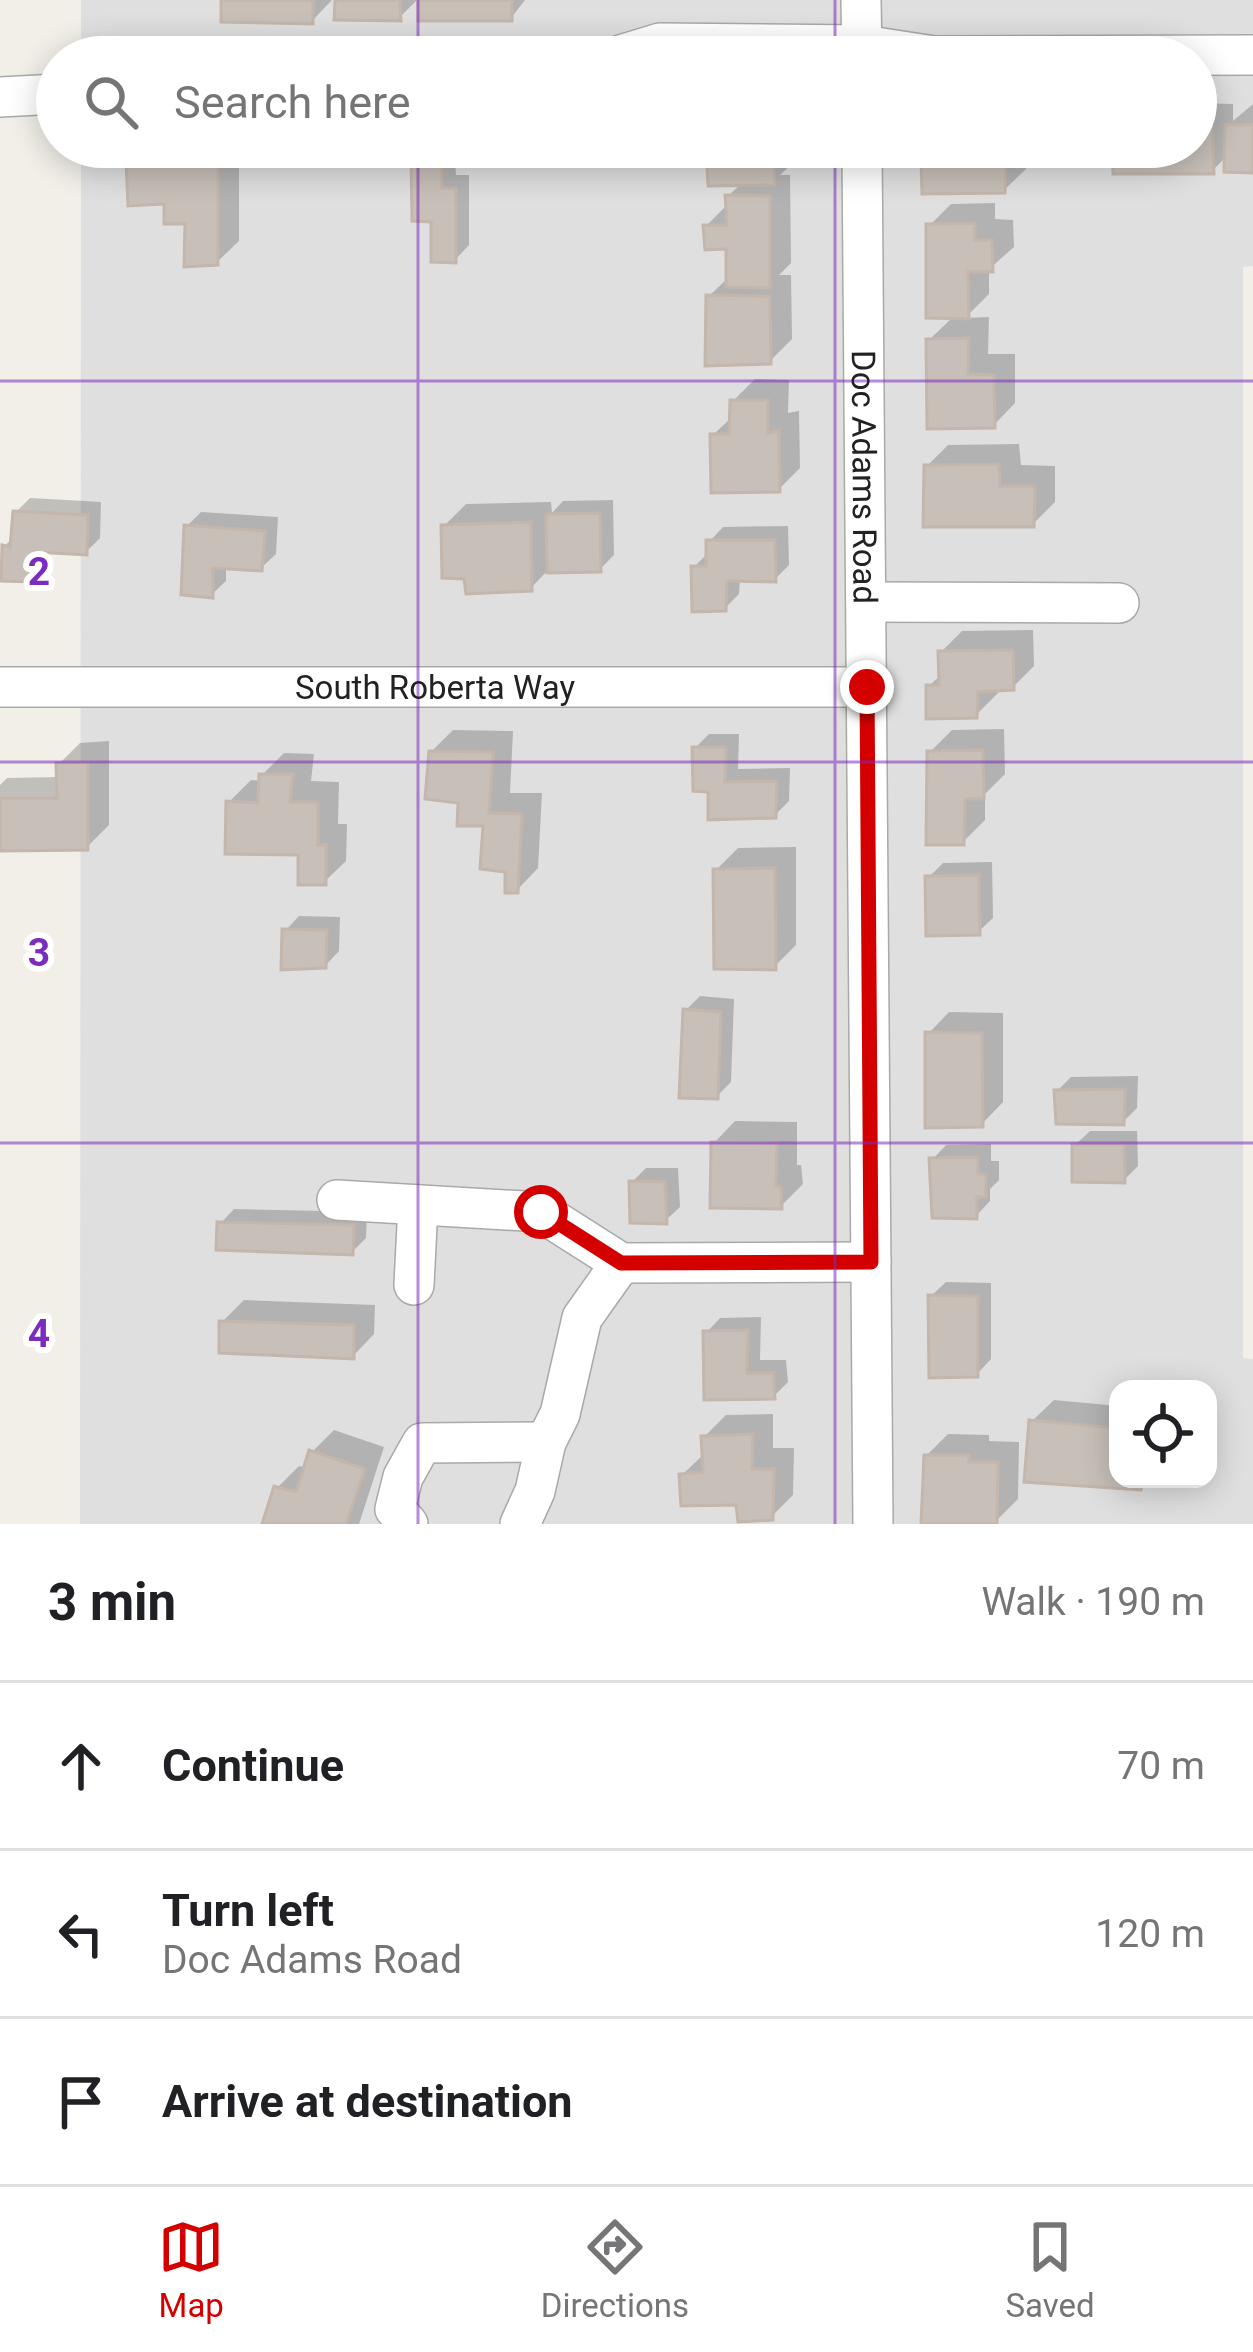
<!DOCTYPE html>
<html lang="en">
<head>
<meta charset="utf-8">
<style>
  :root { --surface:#fff; --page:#f6f6f6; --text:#202124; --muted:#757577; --line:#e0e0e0; --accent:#d40000 }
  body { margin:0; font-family:Roboto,sans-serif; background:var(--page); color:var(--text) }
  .controls { position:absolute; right:36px; bottom:36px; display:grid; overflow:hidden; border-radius:24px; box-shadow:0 6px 30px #0003 }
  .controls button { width:108px; height:108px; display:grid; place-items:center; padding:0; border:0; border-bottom:3px solid var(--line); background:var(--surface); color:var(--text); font:60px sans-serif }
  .stop { position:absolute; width:36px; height:36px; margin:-27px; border:9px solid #d40000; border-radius:50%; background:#fff }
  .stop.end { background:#d40000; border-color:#fff; box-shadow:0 3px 12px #0008 }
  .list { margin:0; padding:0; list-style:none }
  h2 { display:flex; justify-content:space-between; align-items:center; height:156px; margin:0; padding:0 48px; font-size:51px }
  h2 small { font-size:39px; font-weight:400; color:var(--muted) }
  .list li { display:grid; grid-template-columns:78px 1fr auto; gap:36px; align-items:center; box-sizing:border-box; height:168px; padding:0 48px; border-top:3px solid var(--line) }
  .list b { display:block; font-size:45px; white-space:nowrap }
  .list p { margin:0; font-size:39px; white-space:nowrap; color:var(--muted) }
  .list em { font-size:39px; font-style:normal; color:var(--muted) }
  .icon { flex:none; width:66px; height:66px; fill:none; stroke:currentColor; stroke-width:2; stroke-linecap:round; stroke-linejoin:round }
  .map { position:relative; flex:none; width:1253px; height:1524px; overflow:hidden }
  .search { position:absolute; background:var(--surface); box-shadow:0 6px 30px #0003; left:36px; right:36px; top:36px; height:132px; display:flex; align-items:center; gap:30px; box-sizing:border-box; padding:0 42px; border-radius:66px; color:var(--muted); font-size:45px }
  .sheet { height:660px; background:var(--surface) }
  nav { display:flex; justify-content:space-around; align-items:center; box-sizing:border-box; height:168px; border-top:3px solid var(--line); background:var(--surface); font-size:33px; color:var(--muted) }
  nav a { display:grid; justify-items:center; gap:6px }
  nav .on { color:var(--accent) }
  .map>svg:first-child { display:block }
</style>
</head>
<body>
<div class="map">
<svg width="1253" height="1524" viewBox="0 0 1253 1524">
  <rect width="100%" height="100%" fill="#f2efe9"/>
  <path fill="#e0dfdf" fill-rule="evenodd" d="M81 0H1253V266L1243 267V1358L1253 1359V1524H80L81 147H1196V57H81ZM1118 1389H1208V1479H1118Z"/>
  <path fill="#0003" d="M224 0H332L312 21Z
    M338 0H417L399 18Z
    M421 0H525L511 18Z
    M1196 103 1233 104V121L1253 104V170L1227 156 1212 171 1115 147H1196Z
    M146 147H239V241L217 262 188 221 129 164Z
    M426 147H454L456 175H469V245L455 260 434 219 414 159Z
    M701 147H795V161L780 175H790L791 263 779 275H791L792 339 770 361 709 296 729 277V245L706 226 728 204V196L742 183 709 147Z
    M938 147H1026V169L1004 190 924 161Z
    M995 203V219L1013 220 1014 247 989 269V294L965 318 989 317 988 354H1015V403L994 425 929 340 954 316 929 226 951 204Z
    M755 379 789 380 788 413 799 411 800 468 779 489 713 435 733 416V401Z
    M1019 444 1021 465 1055 466V502L1033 524 927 466 948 445Z
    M30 498 101 502 100 538 86 552 47 550 46 565 32 579 4 546 14 537 16 512Z
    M613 500 614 555 600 569 548 570 531 588 444 526 466 504 551 502 552 513 563 501Z
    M201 512 278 517 276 554 261 568 226 566V581L211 595 187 526Z
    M788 526 789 565 775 579 740 578 739 594 725 608 694 567 709 552V542L723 527Z
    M1033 630 1034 666 1013 687 998 688V693L976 715 929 686 942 674 941 652 962 631Z
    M1004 729 1005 774 985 794V820L963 842 930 752 952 730Z
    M453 730 513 731 510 793H542L538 868 517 890 486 823 461 800 431 752Z
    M709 734H739L738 769 790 768 789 801 775 815 711 789 695 748Z
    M109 741V825L87 847 0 848V785L7 778 59 777V764L80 743Z
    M284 753 314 754 311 781 339 782 338 824H347L346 861 324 882 301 852 229 802 251 780 262 781V775Z
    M796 847V945L774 967 716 870 738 848Z
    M992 862 993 918 978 932 928 878 943 863Z
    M299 916 340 917 339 951 325 966 285 931Z
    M700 996 734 999 731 1082 717 1096 686 1010Z
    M949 1012 1003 1013V1102L982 1124 928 1034Z
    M1138 1076 1137 1108 1123 1122 1057 1091 1071 1077Z
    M735 1121 797 1122V1165H801L803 1184 781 1206 714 1143Z
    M1090 1131H1137L1138 1166 1124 1180 1075 1145Z
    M991 1144V1161H999V1180L990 1189V1201L976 1216 932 1160 946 1145Z
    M646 1168H678L680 1207 665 1221 632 1182Z
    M234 1209 367 1212 366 1238 352 1252 220 1224Z
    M946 1282 991 1283V1359L977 1374 931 1296Z
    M244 1300 375 1305 374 1334 353 1356 222 1322Z
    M761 1317 760 1360H786L788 1382 774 1396 707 1397 706 1333 720 1318Z
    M1054 1400 1118 1406V1479H1148L1140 1487 1027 1479 1032 1421Z
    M773 1414V1448H794L793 1495 771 1517 682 1475 705 1453 704 1437 726 1415Z
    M334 1430 384 1447 359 1524H265L277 1488 299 1466 307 1468 312 1452Z
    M948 1434 989 1435V1441L1019 1442 1018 1499 996 1521 924 1524 926 1456Z"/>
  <path fill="#c7bfb8" stroke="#c4b6ab" stroke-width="3" d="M221 0H313V24L221 22Z
    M335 0H400L401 21 334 20Z
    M418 0H512V21H418Z
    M1196 124 1212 125 1214 174H1113L1112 147H1196Z
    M1225 125H1253V173L1224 172Z
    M698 147H773L775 185 708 186 706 150Z
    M938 147H1006L1005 193 922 194 921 160H938Z
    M411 158H441L442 188H456V263L431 262V222L412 221Z
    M126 163H218V265L184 267 185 224H164V204L128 206Z
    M725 195 770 196V288L726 287V249L705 250 703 225H727Z
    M975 223V240H992L993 272H968L969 319 926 318V224Z
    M706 295 770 296 771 364 705 366Z
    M969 338 968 374 994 375 995 428 927 429 926 339Z
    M730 400H768V433L779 430 780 492 711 493 710 434H729Z
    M999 464 1000 486H1035L1034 527H923L924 465Z
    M13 511 88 515 87 555 34 552 33 582 1 581 2 545 10 547Z
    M600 513 601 572 547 573 546 514Z
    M531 522 532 591 466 594 464 579 442 578 441 525Z
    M184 525 265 531 262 571 213 568V598L181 595Z
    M706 540H775L776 582 727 581 726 611 692 612 691 566H706Z
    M1013 650 1014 690 978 692 977 718 926 719V685H939L938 651Z
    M692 747H726L725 782 777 781 776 818 708 820V792L693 791Z
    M983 750 984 799H965L964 845H926L927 751Z
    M429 751 493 752 489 813 522 814 518 893H505V872L480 869 483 826H457L458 803 425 799Z
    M88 762V850L0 851V798H57L56 763Z
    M259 774H293L290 802H318V845H326V885H298V855L225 854 226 801 258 803Z
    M775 868 776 970 714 969 713 869Z
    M979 875 980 935 926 936 925 876Z
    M282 929 327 930 326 968 281 970Z
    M683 1009 721 1012 718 1099 679 1098Z
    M925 1032 982 1033 983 1127 925 1128Z
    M1125 1089 1124 1125 1056 1124 1054 1090Z
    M711 1142 777 1143 776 1186H781L782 1209 710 1208Z
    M1072 1144H1124L1125 1183 1072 1182Z
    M978 1157V1174H986V1197H977V1219L932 1218 929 1158Z
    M629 1181 665 1182 667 1224 630 1223Z
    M217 1222 354 1225 353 1255 216 1250Z
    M928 1295 978 1296V1377L929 1378Z
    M219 1321 354 1325V1359L219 1353Z
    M748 1330 747 1373H773L775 1399 704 1400 703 1331Z
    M1029 1420 1118 1428V1479H1142L1141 1490 1024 1482Z
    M753 1434 752 1469H774L773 1520 738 1522 736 1505 681 1506 679 1474 703 1472 701 1436Z
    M309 1450 365 1469 346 1524H262L274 1486 296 1492Z
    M924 1455H969V1462H998L997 1524H921Z"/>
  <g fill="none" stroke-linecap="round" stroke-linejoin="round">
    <g stroke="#a9a9a9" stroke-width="42">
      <g id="minor">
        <path d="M861 0 862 57"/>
        <path d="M614 57 660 43 862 45 934 56 1253 55"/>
        <path d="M0 97 57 94"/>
        <path id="s1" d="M862 147 873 1524"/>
        <path d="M866 602 1119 603"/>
        <path id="s2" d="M0 687H867"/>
        <path d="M337 1200 541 1212 621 1263 871 1262"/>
        <path d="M414 1285 418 1205"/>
        <path d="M408 1524 395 1509 403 1477 422 1443 546 1442"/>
        <path d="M520 1524 535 1491 546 1442 560 1414 582 1318 621 1263"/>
      </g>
    </g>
    <use href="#minor" stroke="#fff" stroke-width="39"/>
  </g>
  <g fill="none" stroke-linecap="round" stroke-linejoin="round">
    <path stroke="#d40000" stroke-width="15" d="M541 1212 621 1263 871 1262 867 687"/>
  </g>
  <path fill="none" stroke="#7b2cbf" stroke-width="3" stroke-opacity="0.55" d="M418 0V57M835 0V57M418 147V1524M835 147V1524M0 381H1253M0 762H1253M0 1143H1253"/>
  <g text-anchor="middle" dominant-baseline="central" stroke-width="12" stroke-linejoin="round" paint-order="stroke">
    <g font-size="33" fill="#222" stroke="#fff">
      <text stroke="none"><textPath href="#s1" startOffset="330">Doc Adams Road</textPath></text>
      <text stroke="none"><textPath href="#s2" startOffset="435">South Roberta Way</textPath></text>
    </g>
  </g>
  <g font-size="39" text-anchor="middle" font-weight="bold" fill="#7b2cbf" stroke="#fff" stroke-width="12" stroke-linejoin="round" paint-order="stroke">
    <text x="39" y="585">2</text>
    <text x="39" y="966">3</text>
    <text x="39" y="1347">4</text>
  </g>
</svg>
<div class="controls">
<button><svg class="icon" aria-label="locate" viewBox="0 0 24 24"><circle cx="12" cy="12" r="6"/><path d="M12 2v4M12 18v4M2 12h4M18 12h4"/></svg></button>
</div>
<div class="stop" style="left:541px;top:1212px"></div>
<div class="stop end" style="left:867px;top:687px"></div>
<div class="search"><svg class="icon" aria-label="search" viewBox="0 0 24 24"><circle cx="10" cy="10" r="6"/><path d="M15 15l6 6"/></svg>Search here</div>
</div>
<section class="sheet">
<h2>3 min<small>Walk · 190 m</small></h2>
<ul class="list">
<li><svg class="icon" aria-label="ahead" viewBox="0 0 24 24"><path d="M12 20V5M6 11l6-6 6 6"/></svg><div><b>Continue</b></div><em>70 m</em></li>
<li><svg class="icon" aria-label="left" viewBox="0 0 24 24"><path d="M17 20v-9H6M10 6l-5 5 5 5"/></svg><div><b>Turn left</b><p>Doc Adams Road</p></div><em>120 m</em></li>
<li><svg class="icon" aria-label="arrive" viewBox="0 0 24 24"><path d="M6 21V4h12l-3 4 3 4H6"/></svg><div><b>Arrive at destination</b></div></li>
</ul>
</section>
<nav>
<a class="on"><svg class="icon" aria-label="map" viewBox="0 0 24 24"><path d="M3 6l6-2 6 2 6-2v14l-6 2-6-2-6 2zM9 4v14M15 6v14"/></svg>Map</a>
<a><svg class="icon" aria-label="directions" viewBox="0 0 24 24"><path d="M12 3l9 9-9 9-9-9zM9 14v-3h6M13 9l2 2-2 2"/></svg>Directions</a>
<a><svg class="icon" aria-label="saved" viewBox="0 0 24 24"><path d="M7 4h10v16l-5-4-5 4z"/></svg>Saved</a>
</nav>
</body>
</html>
